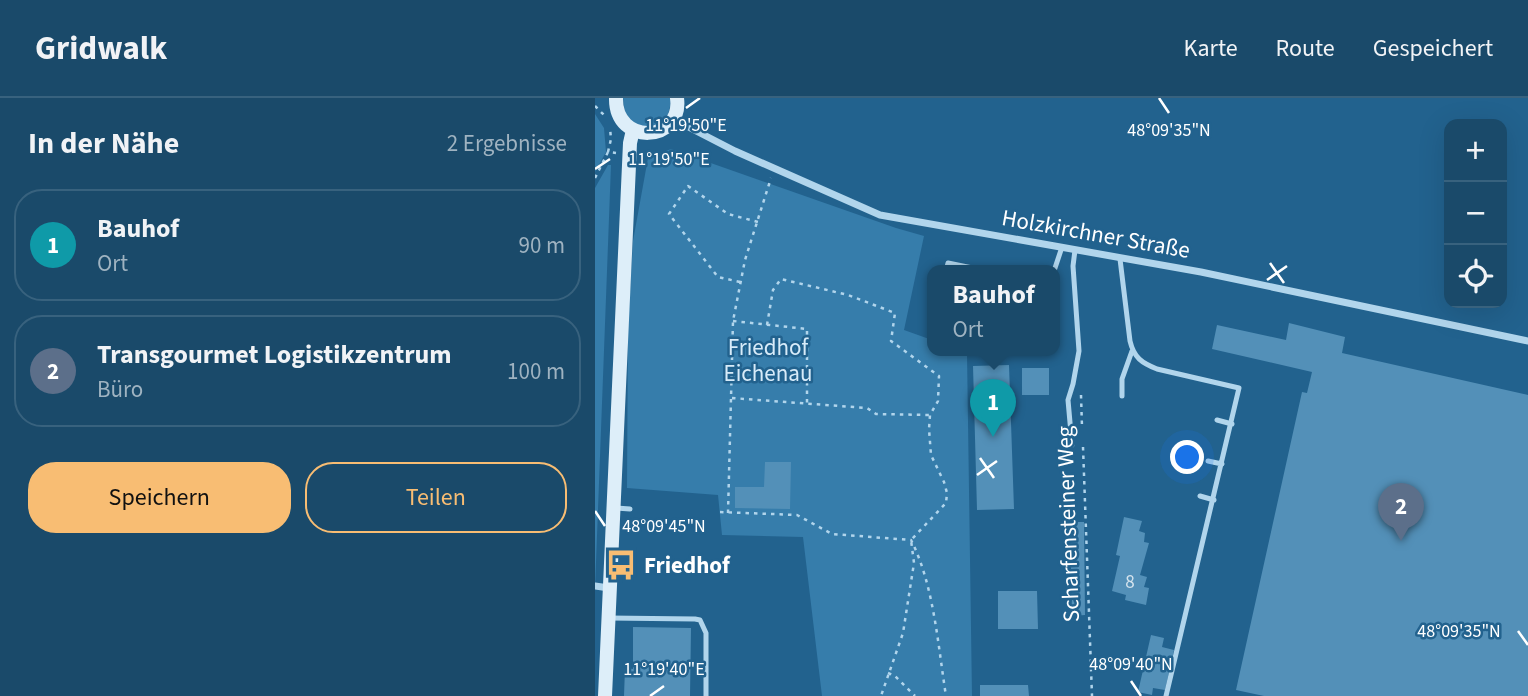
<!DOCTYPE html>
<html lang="de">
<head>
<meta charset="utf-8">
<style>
  :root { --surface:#1a4a6a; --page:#275472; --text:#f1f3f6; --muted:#9fb3c1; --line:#38627e; --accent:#f8bd73 }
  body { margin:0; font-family:"Source Sans 3",sans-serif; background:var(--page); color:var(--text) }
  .controls { position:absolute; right:21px; top:21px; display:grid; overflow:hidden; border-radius:14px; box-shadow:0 7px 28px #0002 }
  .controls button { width:63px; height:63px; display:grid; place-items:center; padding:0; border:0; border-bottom:2px solid var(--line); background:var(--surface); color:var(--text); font:35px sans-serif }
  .you { position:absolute; left:593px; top:360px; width:24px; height:24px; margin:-18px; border:5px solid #fff; border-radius:50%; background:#1a73e8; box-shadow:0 0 0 10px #1a73e833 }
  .badge { display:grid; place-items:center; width:46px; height:46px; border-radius:50%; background:var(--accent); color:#fff; font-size:23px; font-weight:700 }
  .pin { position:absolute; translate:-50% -58px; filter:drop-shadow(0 2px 4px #0008) }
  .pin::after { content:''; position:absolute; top:37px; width:24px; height:21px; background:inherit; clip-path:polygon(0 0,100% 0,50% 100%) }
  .popup { position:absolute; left:332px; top:167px; width:133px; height:91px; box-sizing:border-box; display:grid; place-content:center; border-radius:14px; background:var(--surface); filter:drop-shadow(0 2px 5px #0005); font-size:23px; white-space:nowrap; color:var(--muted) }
  .popup b { font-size:26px; color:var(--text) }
  .popup::after { content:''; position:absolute; left:50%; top:100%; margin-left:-14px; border:14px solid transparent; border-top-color:var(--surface) }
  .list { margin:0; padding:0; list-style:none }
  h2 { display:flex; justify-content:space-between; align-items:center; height:91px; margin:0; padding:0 28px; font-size:30px }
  h2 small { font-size:23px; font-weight:400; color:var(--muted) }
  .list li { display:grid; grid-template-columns:46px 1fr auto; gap:21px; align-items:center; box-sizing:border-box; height:112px; margin:0 14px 14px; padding:0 14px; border:2px solid var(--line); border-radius:28px }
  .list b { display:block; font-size:26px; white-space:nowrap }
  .list p { margin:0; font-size:23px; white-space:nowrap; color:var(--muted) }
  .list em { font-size:23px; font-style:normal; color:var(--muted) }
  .actions { display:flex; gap:14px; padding:21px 28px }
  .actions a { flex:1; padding:16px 0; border:2px solid var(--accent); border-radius:28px; text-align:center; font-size:24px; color:var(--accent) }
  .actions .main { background:var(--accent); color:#111 }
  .icon { flex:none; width:38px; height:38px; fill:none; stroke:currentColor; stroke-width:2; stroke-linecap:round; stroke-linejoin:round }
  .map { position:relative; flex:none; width:933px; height:598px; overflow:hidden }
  header { display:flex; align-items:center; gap:42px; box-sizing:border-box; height:98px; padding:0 35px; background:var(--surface); border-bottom:2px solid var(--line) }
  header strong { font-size:33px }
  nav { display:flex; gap:38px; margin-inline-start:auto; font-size:24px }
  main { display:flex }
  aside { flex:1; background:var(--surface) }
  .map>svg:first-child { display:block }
</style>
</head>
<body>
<header>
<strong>Gridwalk</strong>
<nav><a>Karte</a><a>Route</a><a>Gespeichert</a></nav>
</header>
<main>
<aside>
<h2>In der Nähe<small>2 Ergebnisse</small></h2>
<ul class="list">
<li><span class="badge" style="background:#0f9aa8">1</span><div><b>Bauhof</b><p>Ort</p></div><em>90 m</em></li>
<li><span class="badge" style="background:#5c6f8a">2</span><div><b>Transgourmet Logistikzentrum</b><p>Büro</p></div><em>100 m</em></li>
</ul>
<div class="actions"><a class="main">Speichern</a><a>Teilen</a></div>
</aside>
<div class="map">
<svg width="933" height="598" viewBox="0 0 933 598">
  <rect width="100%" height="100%" fill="#22628e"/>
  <path fill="#367dab" d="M28 0H76C75 8 75 15 70 21 60 32 38 30 31 17 29 12 29 5 28 0Z
    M0 16 9 30 11 54 0 74Z
    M76 51 301 130 329 138 309 232 337 242V253L372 255 377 598H227L208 439 127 437 123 397 32 390 33 229 38 143 53 60Z
    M13 67H16L0 491V90Z"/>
  <path fill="#5390b8" d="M694 225 750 239 747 255 933 297V598H669L641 592 707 294 712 295 717 274 617 251 622 227 691 242Z
    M414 267 419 411 382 412 378 268Z
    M427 270H454V297H427Z
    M170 364H196L195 411 140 410V389H169Z
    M529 419 547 423 544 433 550 435 549 444 554 445 545 477 552 479 549 489 554 490 551 507 530 502 531 497 517 493 525 458 521 457Z
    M475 424H489L490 517 477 518Z
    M403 493H442L443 531H403Z
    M38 529 96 530 95 598H29L30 570 38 571Z
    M556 537 569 540 567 549 579 552 570 592 558 590 557 597 543 594Z
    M385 587H433L434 598H385Z"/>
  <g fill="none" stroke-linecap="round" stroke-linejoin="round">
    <path stroke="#b1d5ec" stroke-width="2.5" stroke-dasharray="3.5 5" stroke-linecap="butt" d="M0 8 9 17
      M13 54 16 41 15 30
      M0 80 13 54 21 55
      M145 184 123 179 74 116 93 88 133 116 163 124
      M138 223 212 231V306
      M172 227 178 192 186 181 253 197 300 215 296 243 344 278 343 303 335 317 334 331 336 357 349 384 352 395 351 405 316 442 319 465 308 535 286 598
      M486 297 487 329
      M137 300 272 310 281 316 335 317
      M488 349 497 598
      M125 414 202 417 237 436 316 442C339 487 343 548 351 598
      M133 415 138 223 150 162 176 80
      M293 575 300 578 320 598"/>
    <path stroke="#b1d5ec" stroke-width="5" d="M525 161 535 243C539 260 547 265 562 271L644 290 571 598
      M351 173 353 165 392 173
      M459 173 467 149
      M527 298V281L537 253
      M622 322 637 326
      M477 347 473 302 478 286 484 253 478 168 480 152
      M613 363 627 366
      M605 398 619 402
      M21 410 35 411
      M14 520 100 521 105 522 111 535V598"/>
    <path stroke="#b1d5ec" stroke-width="7" d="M78 21 140 53 285 117 606 174 933 243
      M0 488 14 490"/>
    <path stroke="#ddeef9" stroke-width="14" d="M21 0C20 48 88 45 82 0
      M10 598 35 45 38 32"/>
  </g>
  <path fill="none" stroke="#fff" stroke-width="2.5" d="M564 0 574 15M91 10 105 0M0 71 15 61M675 165 689 185M672 182 692 168M385 360 399 380M382 377 402 363M0 413 10 428M923 533 933 547M536 583 546 598M55 598 69 588"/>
  <defs>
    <g id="bus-bare" transform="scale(2.415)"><path d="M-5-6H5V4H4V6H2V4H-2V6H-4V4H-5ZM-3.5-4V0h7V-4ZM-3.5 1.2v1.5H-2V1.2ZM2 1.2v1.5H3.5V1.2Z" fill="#f8bd73" stroke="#22628e" stroke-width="2.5" paint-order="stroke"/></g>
  </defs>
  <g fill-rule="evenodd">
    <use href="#bus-bare" x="26" y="467"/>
  </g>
  <g text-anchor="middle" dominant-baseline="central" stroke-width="5" stroke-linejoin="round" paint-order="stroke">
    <g font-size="19" fill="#d4e3ed">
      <text x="535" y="484">8</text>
    </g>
    <g font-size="23" fill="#fff" stroke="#22628e">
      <text transform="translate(501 136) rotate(10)">Holzkirchner Straße</text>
      <text transform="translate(473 426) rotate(-92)">Scharfensteiner Weg</text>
    </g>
    <g font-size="23" fill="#d7ebf9" stroke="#22628e">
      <text x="173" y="249">Friedhof<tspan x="173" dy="26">Eichenau</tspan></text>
    </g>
    <g font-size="23" font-weight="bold" fill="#fff" stroke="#22628e" text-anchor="start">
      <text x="49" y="467">Friedhof</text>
    </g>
  </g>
  <g font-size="18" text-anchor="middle" fill="#fff" stroke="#22628e" stroke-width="5" stroke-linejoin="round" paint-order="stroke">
    <text x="91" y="33">11°19'50"E</text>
    <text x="574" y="38">48°09'35"N</text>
    <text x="74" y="67">11°19'50"E</text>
    <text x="69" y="434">48°09'45"N</text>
    <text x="864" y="539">48°09'35"N</text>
    <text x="536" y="572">48°09'40"N</text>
    <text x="69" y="577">11°19'40"E</text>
  </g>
</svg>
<div class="controls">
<button>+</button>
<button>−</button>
<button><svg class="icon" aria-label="locate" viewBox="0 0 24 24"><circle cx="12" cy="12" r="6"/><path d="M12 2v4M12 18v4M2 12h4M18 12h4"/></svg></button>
</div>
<div class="you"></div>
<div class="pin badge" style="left:398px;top:339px;background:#0f9aa8">1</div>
<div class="popup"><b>Bauhof</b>Ort</div>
<div class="pin badge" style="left:806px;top:443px;background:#5c6f8a">2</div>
</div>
</main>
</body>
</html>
